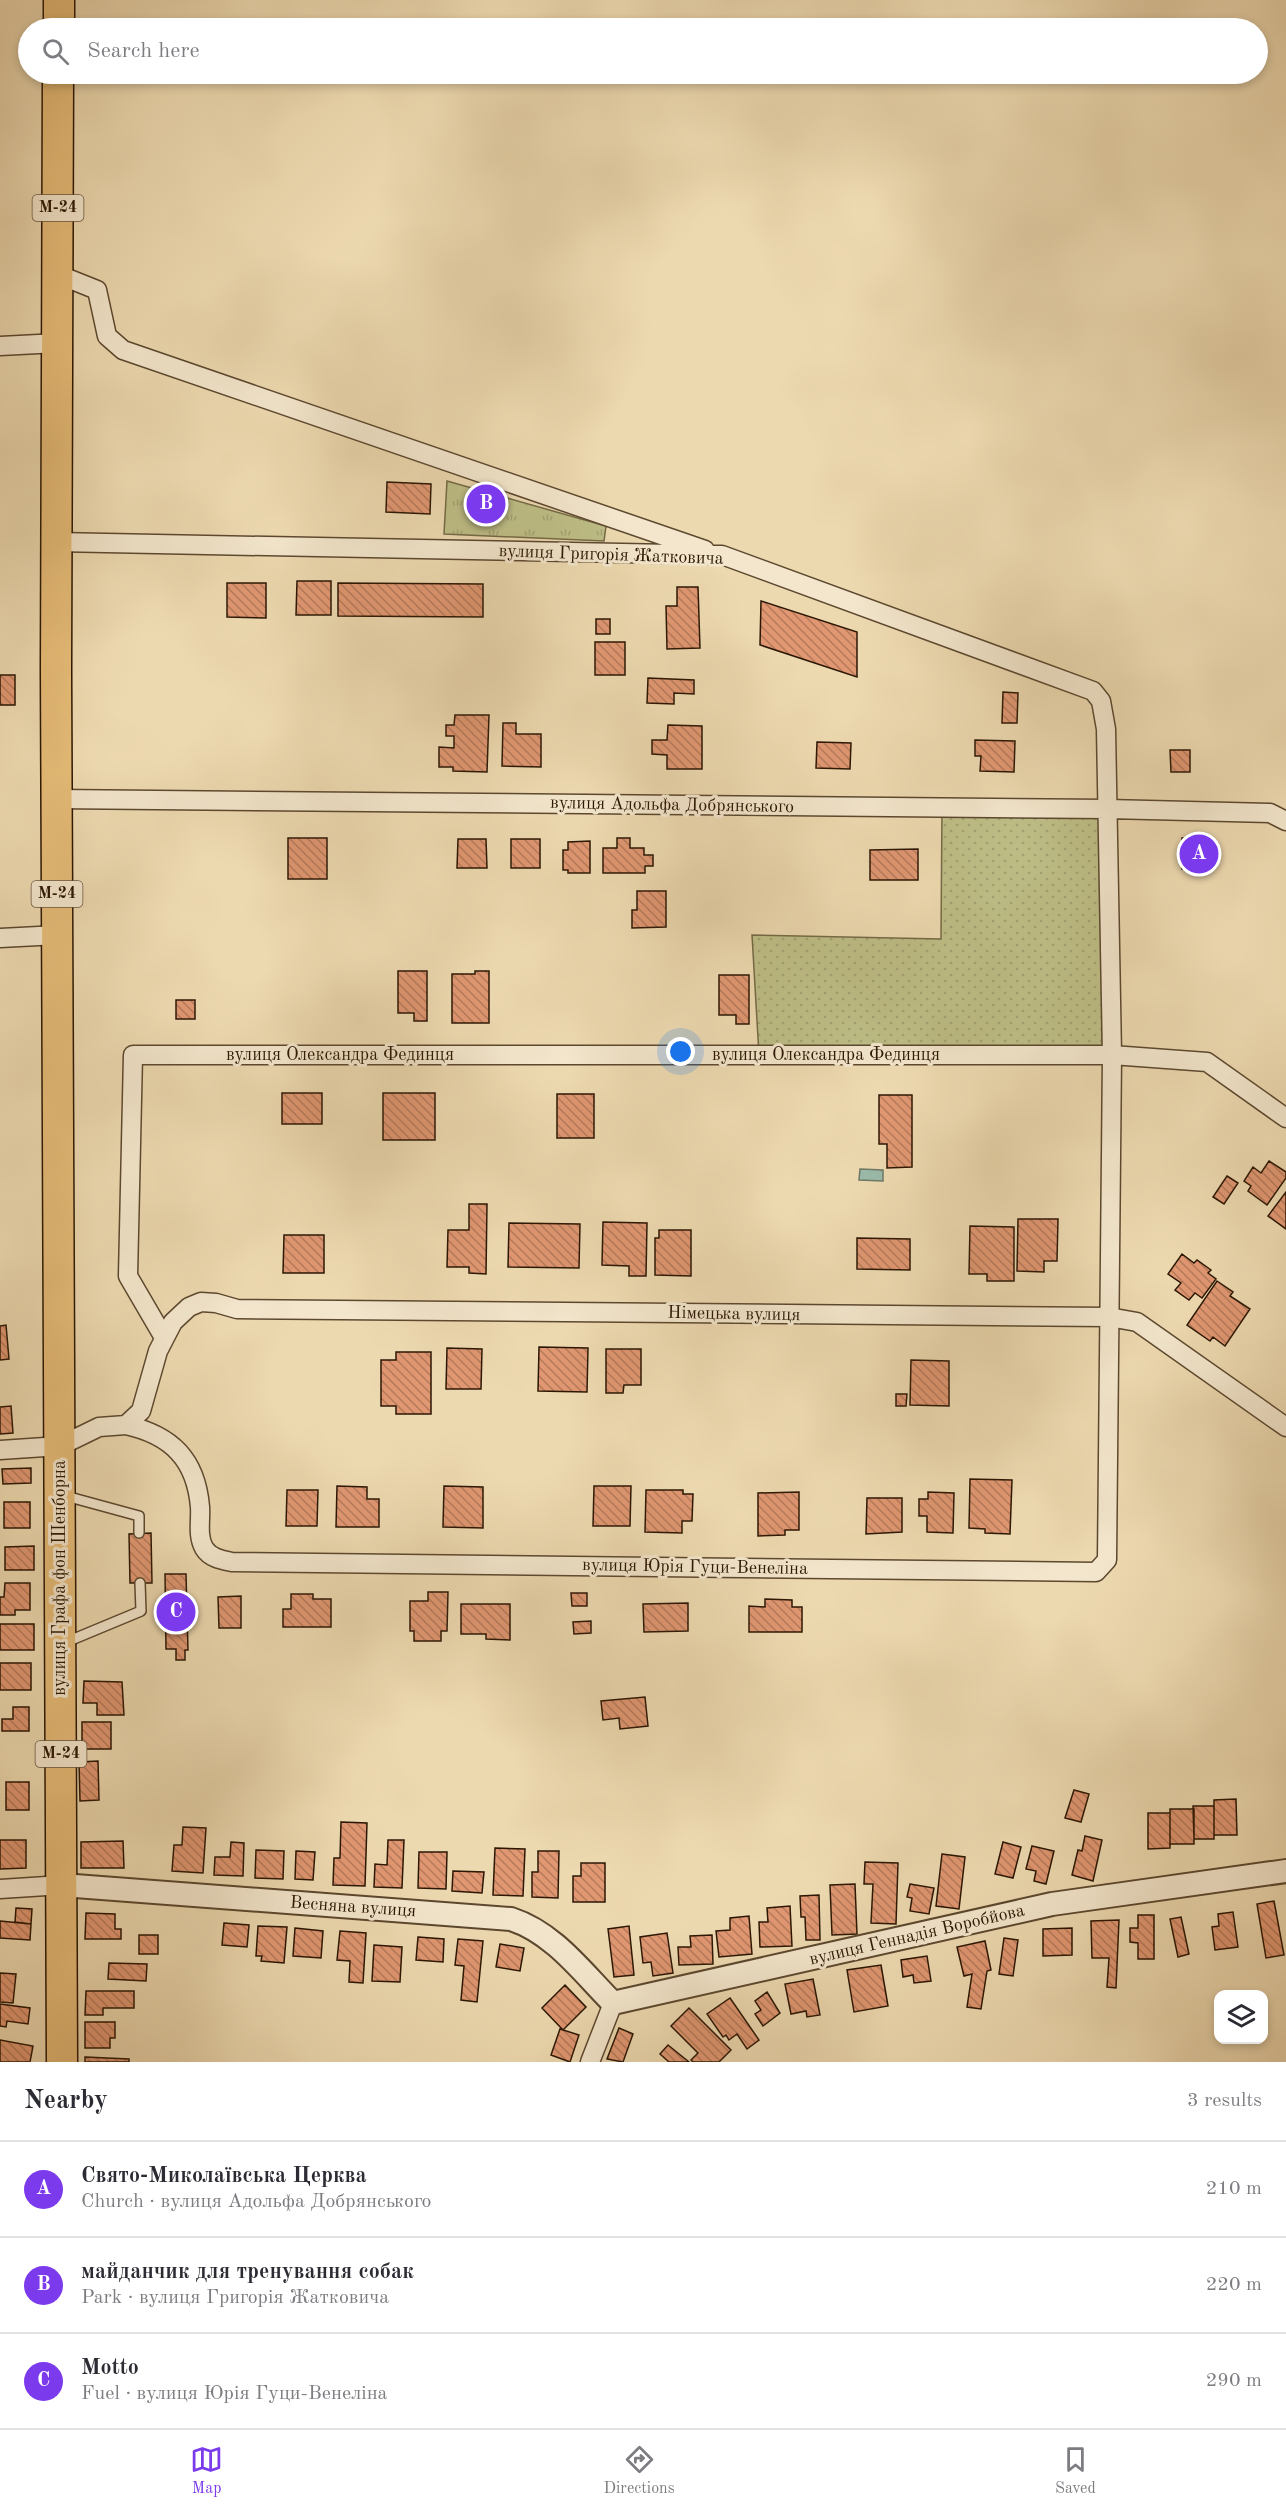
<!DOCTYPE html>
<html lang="en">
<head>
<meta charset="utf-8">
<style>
  :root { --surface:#fff; --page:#f7f7f7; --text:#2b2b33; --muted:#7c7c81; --line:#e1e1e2; --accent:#7c3aed }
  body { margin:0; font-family:"Old Standard TT",serif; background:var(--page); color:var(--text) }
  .controls { position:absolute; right:18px; bottom:18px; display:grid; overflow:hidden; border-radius:12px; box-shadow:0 3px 9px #0003 }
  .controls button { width:54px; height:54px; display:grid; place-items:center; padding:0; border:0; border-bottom:2px solid var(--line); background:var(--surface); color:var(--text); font:30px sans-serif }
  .you { position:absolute; left:681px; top:1052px; width:21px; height:21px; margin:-15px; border:4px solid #fff; border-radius:50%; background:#1a73e8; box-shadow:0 0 0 9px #1a73e833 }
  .badge { display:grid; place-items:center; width:39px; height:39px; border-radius:50%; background:var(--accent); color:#fff; font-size:20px; font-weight:700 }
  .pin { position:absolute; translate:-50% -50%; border:3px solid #fff; box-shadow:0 2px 6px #0006 }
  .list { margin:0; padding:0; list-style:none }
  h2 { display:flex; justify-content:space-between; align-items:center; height:78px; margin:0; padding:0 24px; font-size:26px }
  h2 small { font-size:20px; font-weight:400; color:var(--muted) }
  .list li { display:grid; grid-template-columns:39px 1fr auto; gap:18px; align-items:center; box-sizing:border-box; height:96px; padding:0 24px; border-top:2px solid var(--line) }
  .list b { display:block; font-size:22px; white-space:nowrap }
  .list p { margin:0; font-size:20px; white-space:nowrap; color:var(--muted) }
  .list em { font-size:20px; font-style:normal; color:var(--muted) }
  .icon { flex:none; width:33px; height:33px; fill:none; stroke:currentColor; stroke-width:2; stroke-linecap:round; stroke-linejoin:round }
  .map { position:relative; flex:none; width:1286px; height:2062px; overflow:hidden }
  .search { position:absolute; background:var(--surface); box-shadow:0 3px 9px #0003; left:18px; right:18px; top:18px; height:66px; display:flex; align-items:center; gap:15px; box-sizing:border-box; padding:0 21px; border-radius:33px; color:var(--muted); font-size:22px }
  .sheet { height:366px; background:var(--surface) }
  nav { display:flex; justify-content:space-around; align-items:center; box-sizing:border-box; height:84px; border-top:2px solid var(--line); background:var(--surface); font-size:16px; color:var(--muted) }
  nav a { display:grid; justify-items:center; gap:3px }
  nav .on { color:var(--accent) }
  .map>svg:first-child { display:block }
</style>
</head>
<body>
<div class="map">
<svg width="1286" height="2062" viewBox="0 0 1286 2062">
  <defs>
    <pattern id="grass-dots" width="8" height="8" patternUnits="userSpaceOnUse" patternTransform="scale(1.5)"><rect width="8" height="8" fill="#bebe87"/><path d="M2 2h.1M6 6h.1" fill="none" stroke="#a3a373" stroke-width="1.8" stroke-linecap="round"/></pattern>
    <pattern id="park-tufts" width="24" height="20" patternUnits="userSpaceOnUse" patternTransform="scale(1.5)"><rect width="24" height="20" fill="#bebe87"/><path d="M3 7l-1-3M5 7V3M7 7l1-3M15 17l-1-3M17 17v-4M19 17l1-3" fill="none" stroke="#a3a373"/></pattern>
    <pattern id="water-ripples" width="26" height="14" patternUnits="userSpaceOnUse" patternTransform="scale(1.5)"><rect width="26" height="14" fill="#9abaa9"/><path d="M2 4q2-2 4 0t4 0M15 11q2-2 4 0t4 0" fill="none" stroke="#859f90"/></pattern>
    <pattern id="building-back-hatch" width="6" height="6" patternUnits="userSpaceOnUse" patternTransform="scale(1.5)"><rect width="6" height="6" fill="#e09772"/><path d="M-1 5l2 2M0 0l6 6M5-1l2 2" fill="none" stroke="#b67a5b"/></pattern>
  </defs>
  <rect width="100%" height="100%" fill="#edd9b0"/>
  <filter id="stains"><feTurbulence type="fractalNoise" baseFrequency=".00333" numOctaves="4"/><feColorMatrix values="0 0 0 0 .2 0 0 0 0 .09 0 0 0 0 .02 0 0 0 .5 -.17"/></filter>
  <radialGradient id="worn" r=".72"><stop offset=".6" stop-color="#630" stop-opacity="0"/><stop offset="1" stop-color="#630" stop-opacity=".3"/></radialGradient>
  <path fill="url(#grass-dots)" stroke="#746a46" stroke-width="1.5" d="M942 808 1108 809 1112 1055H759L752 935 941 939Z"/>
  <path fill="url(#park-tufts)" stroke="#746a46" stroke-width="1.5" d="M447 481 606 526 604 541 444 534Z"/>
  <path fill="url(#water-ripples)" stroke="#6e7967" stroke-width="1.5" d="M860 1169 883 1170V1181L859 1180Z"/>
  <path fill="url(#building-back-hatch)" stroke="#2b1704" stroke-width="1.5" d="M387 482 431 484 430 514 386 512Z
    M297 581H331V615H296Z
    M227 583H266V618L227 617Z
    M338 583 483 584V617L338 616Z
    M677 587H698L700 648 667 649 666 606H677Z
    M761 601 857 632V677L760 645Z
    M596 619H610V634H596Z
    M595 642H625V675H595Z
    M0 675H15V705H0Z
    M648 678 694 680V694L674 693V704L647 703Z
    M1003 692 1018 693 1017 723H1002Z
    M455 715H489L487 772 453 771V767H439V747L454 748V736H446V725H454Z
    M503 723H516V734H541V767L502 766Z
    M668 725 702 726V769H667V755L652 754V740H667Z
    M975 740 1015 741 1014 772 980 771 981 756H975Z
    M817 742 851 743 850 769 816 768Z
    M1170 750H1190V772H1171Z
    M288 838H327V879H288Z
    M617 838H630V848H644V855H653V866H645V873H603V848H617Z
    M1182 838 1213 839 1215 857 1213 858 1212 869H1182Z
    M458 839H486L487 868H457Z
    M511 839H540V868H511Z
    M590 841V873H568V870H563V850H568V842Z
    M918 849V880H870V850Z
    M637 891H666V927L632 928V910H637Z
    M398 971H427V1021H414V1013H398Z
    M475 971H489V1023H452V974H475Z
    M719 975H749V1024H736V1015H719Z
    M176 1000H195V1019H176Z
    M282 1093H322V1124H282Z
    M383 1093H435V1140H383Z
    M557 1094H594V1138H557Z
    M879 1095H912V1167L887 1168V1144H879Z
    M1269 1161 1286 1172V1178L1267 1205 1248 1191 1251 1186 1244 1181 1253 1167 1261 1173Z
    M1227 1176 1238 1183 1224 1204 1213 1197Z
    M1286 1192V1229L1268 1216Z
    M469 1204H487L486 1274 469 1273V1267H447L448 1230H469Z
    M1018 1219H1058L1057 1261H1044V1272L1017 1271Z
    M603 1222 647 1223 646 1276H629V1266L602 1265Z
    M509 1223 580 1224 579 1268 508 1267Z
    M970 1226 1014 1227V1281H987V1274H969Z
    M659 1230H691V1276L655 1275V1238H659Z
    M284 1235H324V1273H283Z
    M857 1238 910 1239V1270L857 1269Z
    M1182 1254 1194 1263 1197 1260 1211 1270 1208 1273 1216 1279 1202 1298 1195 1293 1189 1300 1175 1290 1181 1283 1168 1274Z
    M1217 1281 1233 1292 1230 1296 1250 1309 1225 1346 1213 1337 1210 1341 1187 1325Z
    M6 1325 9 1359 0 1360V1326Z
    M539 1347 588 1348 587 1392 538 1391Z
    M447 1348 482 1349 481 1389H446Z
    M606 1349H641V1385H624L623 1393H606Z
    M396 1352H431V1414H396V1406H381V1360H396Z
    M911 1360 949 1361V1406L910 1405Z
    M896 1394H907L906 1406H896Z
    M11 1406 13 1433 0 1434V1407Z
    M31 1468V1483L3 1484 2 1469Z
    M970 1479 1012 1480 1010 1534 985 1533V1529L969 1528Z
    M337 1486 367 1487V1499H379V1527H336Z
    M444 1486 483 1487V1528L443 1527Z
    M594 1486H631L630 1526H593Z
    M287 1490H318L317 1526H286Z
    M646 1490H683V1494H693L692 1521H682V1533L645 1532Z
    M799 1492V1530H785V1535L758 1536V1493Z
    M928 1492 954 1493 953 1533 927 1532V1516H919V1499H928Z
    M867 1498H902V1532L866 1534Z
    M4 1502H30V1528H4Z
    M151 1533 152 1583H130L129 1534Z
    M34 1546V1570H5V1547Z
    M165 1574H186L188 1650H185V1660H176V1649H166Z
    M5 1583H30V1610H15V1615H0V1597H4Z
    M428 1592H448L447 1631H441V1641H414V1631H410V1601H428Z
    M571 1593H587V1606H572Z
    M291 1594H313V1599H331V1627H283V1609H291Z
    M241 1596V1628H219L218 1597Z
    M765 1599 792 1600V1607H802V1632H749V1606L765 1607Z
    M688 1603V1631L644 1632 643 1604Z
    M461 1604H510V1640L486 1639V1634H461Z
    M591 1621V1633L574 1634 573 1622Z
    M0 1624H34V1650H0Z
    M0 1663H31V1690H0Z
    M84 1681 122 1682 124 1715H97V1703H83Z
    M645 1697 648 1726 620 1729 619 1718 603 1720 601 1701Z
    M13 1707H29V1731H2V1719H13Z
    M82 1722H111V1749H82Z
    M98 1761 99 1800 80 1801 79 1762Z
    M6 1782H29V1810H6Z
    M1074 1790 1089 1794 1081 1822 1065 1818Z
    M1236 1799 1237 1835H1214V1800Z
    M1193 1806H1214V1839H1194Z
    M1170 1809H1194V1844H1170Z
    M1148 1813H1170V1848L1148 1849Z
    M341 1822 367 1823 365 1886 333 1885 334 1858H340Z
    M183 1827 206 1828 203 1873 172 1871 174 1845H182Z
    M1085 1836 1102 1840 1093 1881 1072 1875 1078 1850 1082 1851Z
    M0 1840H26V1868L0 1869Z
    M388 1840H404L402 1888 374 1887 375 1864 387 1865Z
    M123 1841 124 1868H81V1842Z
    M231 1842 244 1843 243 1876 214 1875 215 1857H230Z
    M1003 1842 1021 1847 1013 1878 995 1874Z
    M1032 1846 1054 1851 1046 1884 1034 1881 1036 1871 1026 1869Z
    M495 1848 525 1849 523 1896 493 1895Z
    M256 1850 284 1851 283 1879 255 1878Z
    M296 1851 315 1852 313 1880 295 1879Z
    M538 1851H559L558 1898 532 1897V1872H538Z
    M419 1852H447L446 1889 418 1888Z
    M942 1854 965 1857 959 1909 936 1906Z
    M865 1862 898 1863 896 1924 871 1923 873 1884H864Z
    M581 1863H605V1902H573V1876H581Z
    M453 1871 484 1872 482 1893 452 1891Z
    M855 1884 857 1934 832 1935 830 1885Z
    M910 1884 934 1888 929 1914 910 1911 912 1898 907 1897Z
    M819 1895 820 1940H806L805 1917H801L800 1896Z
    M1274 1901 1284 1955 1266 1958 1257 1904Z
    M790 1906 792 1946 760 1947 759 1922H768L767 1908Z
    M16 1908 32 1909 31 1924 15 1922Z
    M1233 1912 1238 1947 1215 1950 1212 1927 1219 1926 1218 1914Z
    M86 1913 115 1914V1929H121V1939H85Z
    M1138 1915H1154V1959H1138V1943L1130 1942V1928H1138Z
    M749 1916 752 1954 719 1957 716 1931 730 1930V1918Z
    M1181 1917 1189 1954 1178 1957 1170 1919Z
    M1119 1920 1116 1988 1107 1987 1109 1958H1092L1091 1921Z
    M0 1921 31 1924 30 1940 0 1938Z
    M224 1923 249 1925 247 1947 222 1945Z
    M258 1926 287 1927 284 1963 261 1961 262 1956H256Z
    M629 1926 634 1975 614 1977 608 1929Z
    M295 1928 323 1931 321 1958 293 1956Z
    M1072 1928V1955L1043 1956V1929Z
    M340 1931 366 1933 363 1983 349 1982 350 1961 337 1960Z
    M667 1933 673 1973 653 1976 651 1962 643 1963 640 1937Z
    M139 1935H158V1954H139Z
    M712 1935 713 1964 679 1965 678 1947H691L690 1936Z
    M418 1937 444 1939 443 1962 416 1960Z
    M1004 1938 1018 1940 1013 1976 999 1974Z
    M458 1939 483 1941 477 2002 461 2000 464 1966 455 1965Z
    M985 1941 991 1970 987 1971 981 2009 967 2007 972 1974 964 1976 957 1947Z
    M500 1944 524 1948 520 1971 496 1967Z
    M374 1945 402 1947 400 1982 372 1981Z
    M927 1956 931 1981 914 1983 913 1975 903 1977 901 1960Z
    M109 1963 147 1964 146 1981 108 1979Z
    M881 1965 888 2006 854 2012 847 1970Z
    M0 1973 16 1974 13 2003 0 2002Z
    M813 1979 820 2015 807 2017 806 2011 791 2014 785 1984Z
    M565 1985 586 2007 563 2030 542 2008Z
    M86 1991H134V2008H103V2015H85Z
    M767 1992 780 2013 763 2026 755 2014 761 2010 755 2001Z
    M730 1998 759 2040 747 2049 737 2034 729 2040 726 2035 723 2037 707 2014Z
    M0 2004 30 2008 28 2024 7 2021 6 2027 0 2026Z
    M689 2008 731 2050 719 2062H693L691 2060 698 2053 671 2026Z
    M85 2022H115V2038H110V2048H85Z
    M619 2028 633 2034 623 2062 607 2059Z
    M560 2029 579 2035 570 2062 551 2055Z
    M0 2040 33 2046 30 2062H0Z
    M668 2045 689 2062H669L660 2054Z
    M85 2057 129 2059V2062H85Z"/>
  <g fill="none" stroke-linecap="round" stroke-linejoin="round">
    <g stroke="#5c482f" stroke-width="12">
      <path id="service" d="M62 1495 139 1516V1533
        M64 1643 141 1611 140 1583"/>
    </g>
    <g stroke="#5c482f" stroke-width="21">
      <path id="minor" d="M57 274 97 290 107 336 123 350 705 550
        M0 346 58 343
        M56 542 722 555 1093 691 1101 701 1106 729 1112 1055 1107 1560 1096 1572 232 1562C222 1560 210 1558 204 1548 197 1535 201 1521 200 1507 196 1459 171 1435 126 1425
        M56 799 1108 809 1270 813 1286 821
        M0 938 58 935
        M163 1336 128 1276 133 1055H1112L1207 1062 1286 1118
        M0 1450 60 1446 99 1427 126 1425 141 1411 158 1351 173 1322 189 1307 201 1302 216 1303 237 1309 1109 1317 1137 1322 1286 1427
        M0 1889 62 1885
        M590 2062 613 2003"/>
    </g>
    <g stroke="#5c482f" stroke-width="26">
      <path id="tertiary" d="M62 1885 511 1919C554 1933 582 1972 613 2003L1052 1904 1286 1871"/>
    </g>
    <g stroke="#2b1704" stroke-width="33">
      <path id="trunk" d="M59 28V0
        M58 74 56 670 62 2062"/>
    </g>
    <use href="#service" stroke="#f3e6cc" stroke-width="9"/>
    <use href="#minor" stroke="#f3e6cc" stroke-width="18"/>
    <use href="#tertiary" stroke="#f3e6cc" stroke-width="22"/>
    <use href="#trunk" stroke="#e6bc78" stroke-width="30"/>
  </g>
  <g text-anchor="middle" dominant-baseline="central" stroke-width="6" stroke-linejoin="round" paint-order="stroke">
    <g fill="#f3e6cc" stroke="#675540" stroke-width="1.5">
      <rect x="32.5" y="195" width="51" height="26" rx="4.5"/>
      <rect x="31.5" y="881" width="51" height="26" rx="4.5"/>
      <rect x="35.5" y="1741" width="51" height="26" rx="4.5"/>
    </g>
    <g font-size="16" font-weight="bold" fill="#2b1704">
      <text x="58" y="208">М-24</text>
      <text x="57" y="894">М-24</text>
      <text x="61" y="1754">М-24</text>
    </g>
    <g font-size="18" fill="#2b1704" stroke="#f3e6cc">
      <text transform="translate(611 555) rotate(2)">вулиця Григорія Жатковича</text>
      <text transform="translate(672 805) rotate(1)">вулиця Адольфа Добрянського</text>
      <text x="340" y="1055">вулиця Олександра Фединця</text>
      <text x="826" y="1055">вулиця Олександра Фединця</text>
      <text transform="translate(734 1314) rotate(1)">Німецька вулиця</text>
      <text transform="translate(695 1567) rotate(1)">вулиця Юрія Гуци-Венеліна</text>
      <text transform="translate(60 1578) rotate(-90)">вулиця Графа фон Шенборна</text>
      <text transform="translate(353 1907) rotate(4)">Весняна вулиця</text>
      <text transform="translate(917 1935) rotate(-13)">вулиця Геннадія Воробйова</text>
    </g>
  </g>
  <rect width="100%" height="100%" filter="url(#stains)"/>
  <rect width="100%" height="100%" fill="url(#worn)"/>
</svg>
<div class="controls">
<button><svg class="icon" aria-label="layers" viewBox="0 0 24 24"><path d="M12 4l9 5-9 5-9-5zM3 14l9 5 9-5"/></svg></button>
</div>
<div class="you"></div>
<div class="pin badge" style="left:1199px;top:854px">A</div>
<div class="pin badge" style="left:486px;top:504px">B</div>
<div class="pin badge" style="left:176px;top:1612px">C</div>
<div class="search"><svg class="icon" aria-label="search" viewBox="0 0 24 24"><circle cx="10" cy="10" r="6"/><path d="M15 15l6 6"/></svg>Search here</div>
</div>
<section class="sheet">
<h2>Nearby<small>3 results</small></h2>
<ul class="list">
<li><span class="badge">A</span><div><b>Свято-Миколаївська Церква</b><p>Church · вулиця Адольфа Добрянського</p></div><em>210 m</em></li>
<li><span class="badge">B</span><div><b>майданчик для тренування собак</b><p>Park · вулиця Григорія Жатковича</p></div><em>220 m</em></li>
<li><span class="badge">C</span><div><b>Motto</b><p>Fuel · вулиця Юрія Гуци-Венеліна</p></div><em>290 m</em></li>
</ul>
</section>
<nav>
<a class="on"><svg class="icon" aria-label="map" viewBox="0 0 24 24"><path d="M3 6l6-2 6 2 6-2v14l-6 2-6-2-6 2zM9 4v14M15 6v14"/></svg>Map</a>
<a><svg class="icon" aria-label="directions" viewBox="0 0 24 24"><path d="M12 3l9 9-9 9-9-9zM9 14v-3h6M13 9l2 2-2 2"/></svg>Directions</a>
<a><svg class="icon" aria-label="saved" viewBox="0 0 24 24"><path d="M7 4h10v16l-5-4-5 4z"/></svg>Saved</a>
</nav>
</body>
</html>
